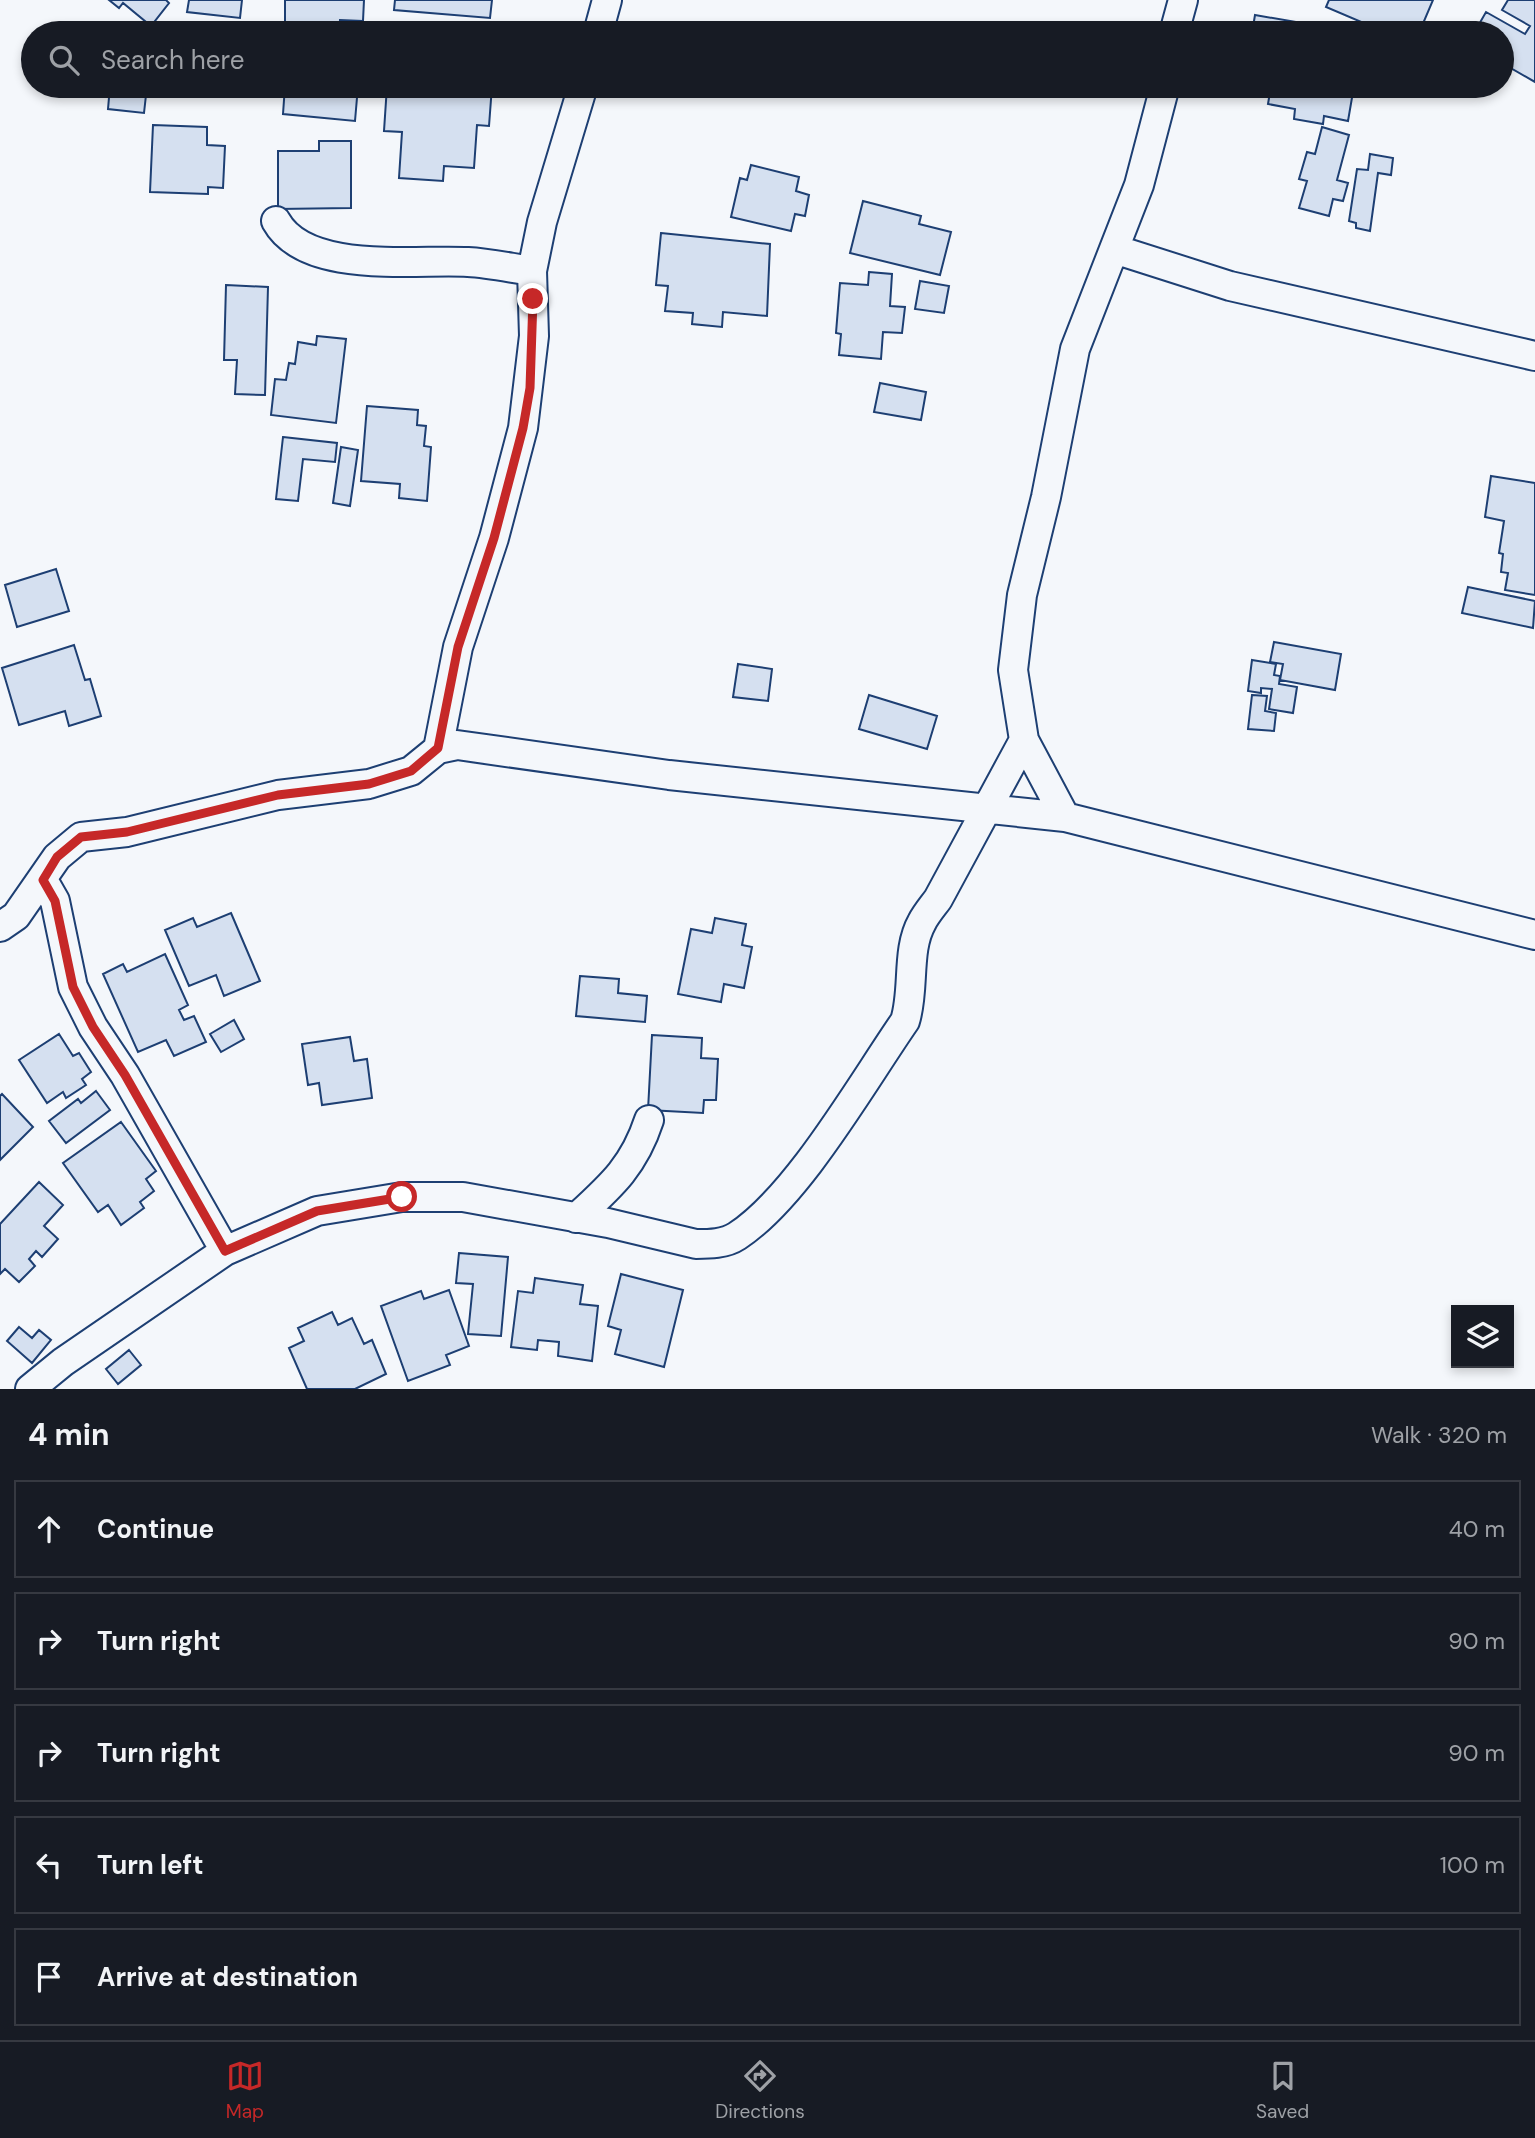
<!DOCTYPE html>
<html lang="en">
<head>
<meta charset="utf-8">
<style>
  :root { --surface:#171b24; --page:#242831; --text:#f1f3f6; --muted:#9ea1a6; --line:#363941; --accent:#c62828 }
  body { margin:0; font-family:"DM Sans",sans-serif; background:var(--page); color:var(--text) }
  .controls { position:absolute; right:21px; bottom:21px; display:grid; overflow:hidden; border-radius:0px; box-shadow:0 4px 10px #0003 }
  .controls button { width:63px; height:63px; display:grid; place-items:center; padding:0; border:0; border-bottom:2px solid var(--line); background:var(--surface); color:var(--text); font:35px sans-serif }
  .stop { position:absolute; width:21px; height:21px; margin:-16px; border:5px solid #c62828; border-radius:50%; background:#fff }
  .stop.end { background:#c62828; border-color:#fff; box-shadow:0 2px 7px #0008 }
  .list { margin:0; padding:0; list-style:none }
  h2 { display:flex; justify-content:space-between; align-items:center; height:91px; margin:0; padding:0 28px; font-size:30px }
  h2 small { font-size:23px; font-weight:400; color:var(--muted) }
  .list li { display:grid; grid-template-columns:46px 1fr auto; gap:21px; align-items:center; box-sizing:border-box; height:98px; margin:0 14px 14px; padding:0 14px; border:2px solid var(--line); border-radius:0px }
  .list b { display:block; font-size:26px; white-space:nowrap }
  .list em { font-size:23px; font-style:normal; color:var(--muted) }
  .icon { flex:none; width:38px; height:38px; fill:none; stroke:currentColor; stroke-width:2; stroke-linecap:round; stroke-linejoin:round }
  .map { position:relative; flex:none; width:1535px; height:1389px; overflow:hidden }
  .search { position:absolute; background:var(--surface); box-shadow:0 4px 10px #0003; left:21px; right:21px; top:21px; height:77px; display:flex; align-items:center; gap:18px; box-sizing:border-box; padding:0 24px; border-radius:38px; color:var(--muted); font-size:26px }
  .sheet { height:651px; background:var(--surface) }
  nav { display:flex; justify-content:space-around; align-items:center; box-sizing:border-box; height:98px; border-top:2px solid var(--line); background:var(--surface); font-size:19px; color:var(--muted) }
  nav a { display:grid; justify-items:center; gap:4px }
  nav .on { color:var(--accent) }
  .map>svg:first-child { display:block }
</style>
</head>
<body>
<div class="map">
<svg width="1535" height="1389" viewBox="0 0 1535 1389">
  <rect width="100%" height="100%" fill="#f4f7fb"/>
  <path fill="#d5e0f0" stroke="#1d3f73" stroke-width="2" d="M109 0H166L169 3 151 26 123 3 119 8Z
    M189 0H242L240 18 187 12Z
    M285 0H364L363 21 340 20 339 33H285Z
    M395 0H492L490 18 394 10Z
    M1329 0H1433L1419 33H1387L1326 7Z
    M1508 0H1535V82L1502 63V33H1474L1486 12 1525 34 1530 26 1502 10Z
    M1255 15 1331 28 1330 33H1252Z
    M110 86H147L144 113 108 109Z
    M158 86H197V92L158 90Z
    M285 86H358L355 121 283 114Z
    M387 86H492L489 126 477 125 474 168 444 166 443 181 399 178 402 132 384 131Z
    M1271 86H1354L1348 121 1324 116 1323 124 1294 119 1295 109 1268 104Z
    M153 125 207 127V145L225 146 223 188 208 187V194L150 192Z
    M1322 127 1349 135 1337 180 1348 183 1343 201 1333 199 1329 216 1299 208 1307 181 1299 179 1307 152 1315 154Z
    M319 141H351V208L278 209V151H319Z
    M1370 154 1393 158 1391 175 1378 173 1370 231 1356 228V223L1349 221 1357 169 1368 170Z
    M751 165 799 177 796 191 809 195 805 216 795 214 791 231 731 217 740 178 747 180Z
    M863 201 921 216 919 224 951 232 940 275 850 253Z
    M661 233 770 244 767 316 723 312 722 327 692 324 693 313 665 311 668 286 656 285Z
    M869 272 892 274 890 306 905 307 902 333 883 332 881 359 839 355 841 334 836 333 840 283 868 285Z
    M920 281 949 286 944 313 915 309Z
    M226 285 268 287 265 395 235 394 237 360H224Z
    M317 336 346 339 336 423 271 415 275 379 286 380 289 363 295 364 298 342 316 345Z
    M880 383 926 392 921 420 874 412Z
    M367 406 418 410 417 425 426 426 424 446 431 447 427 501 399 498 400 484 361 481Z
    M283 437 337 443 335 462 303 459 298 501 276 499Z
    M341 447 358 450 350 506 333 503Z
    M1491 476 1535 483V595L1505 590 1508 573 1501 572 1503 554 1499 553 1504 521 1485 517Z
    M56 569 69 611 17 627 5 585Z
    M1468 587 1535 601 1533 628 1462 613Z
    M1274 642 1341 654 1335 690 1280 680 1283 664 1270 662Z
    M74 645 85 680 90 679 101 716 69 726 65 711 19 725 2 668Z
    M1252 660 1276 664 1274 675 1280 676 1279 684 1297 687 1293 713 1269 709 1272 689 1261 688V693L1248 691Z
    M738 664 772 669 768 701 733 697Z
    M869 695 937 716 927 749 859 729Z
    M1252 695 1267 696 1265 711 1276 713 1274 731 1248 729Z
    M231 913 260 981 224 996 216 975 189 986 165 930 193 918 197 927Z
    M715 918 746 924 742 945 752 947 744 988 724 984 721 1002 678 994 691 929 712 933Z
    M165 954 188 1005 179 1010 184 1020 194 1016 206 1042 174 1056 166 1040 138 1052 103 974 123 964 127 972Z
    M580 976 619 979 618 993 647 996 645 1022 576 1016Z
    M234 1020 244 1039 221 1052 210 1034Z
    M59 1034 73 1056 79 1053 91 1072 82 1079 86 1085 66 1098 63 1092 47 1103 19 1060Z
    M652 1035 702 1038 701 1058 718 1059 716 1100H704L703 1113 648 1110Z
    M350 1037 354 1061 367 1059 372 1098 322 1105 319 1083 308 1085 302 1044Z
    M96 1091 110 1110 66 1143 49 1121 78 1099 81 1103Z
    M2 1094 33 1127 0 1160V1096Z
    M121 1122 156 1171 146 1179 154 1191 140 1202 144 1208 121 1225 108 1205 98 1212 63 1163Z
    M39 1182 63 1205 44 1226 58 1239 42 1257 36 1251 29 1259 35 1266 19 1282 5 1269 0 1274V1224Z
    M459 1253 508 1257 501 1336 468 1334 473 1284 456 1283Z
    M621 1274 683 1290 664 1367 615 1354 621 1330 608 1326Z
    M535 1278 583 1285 580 1304 598 1306 592 1361 558 1356 559 1342 538 1340 537 1350 511 1347 518 1291 533 1293Z
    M449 1290 469 1346 446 1355 450 1365 408 1381 381 1306 421 1291 424 1299Z
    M332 1312 338 1325 352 1318 364 1344 372 1340 386 1374 355 1389H307L289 1348 304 1341 298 1328Z
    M19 1327 32 1338 39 1330 51 1340 32 1363 7 1341Z
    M129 1350 141 1365 118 1384 106 1369Z"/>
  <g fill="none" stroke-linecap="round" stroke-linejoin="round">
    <g stroke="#1d3f73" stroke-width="32">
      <path id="minor" d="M598 33 607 0
        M1174 33 1183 0
        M276 221C306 275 415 259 468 262 489 263 511 268 532 271
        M1114 249 1230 286 1535 356
        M438 749 458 647 494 538 523 428 534 336 532 271 542 222 583 86
        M1065 817 1024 740 1013 670 1022 595 1046 497 1075 349 1139 185 1165 86
        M43 880 55 901 73 987 93 1027 125 1075 225 1251
        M0 927 16 916 57 857 81 837 127 832 278 795 369 784 411 771 438 749 457 745 669 775 1065 817 1535 935
        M576 1218C611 1186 634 1166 649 1120
        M30 1389 63 1362 225 1251 317 1211 402 1197H463L608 1223 696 1244C709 1244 725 1244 737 1236 798 1196 862 1083 905 1021 915 990 906 950 922 922 926 914 933 906 938 899L1024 740"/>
    </g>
    <use href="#minor" stroke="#f4f7fb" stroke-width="28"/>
  </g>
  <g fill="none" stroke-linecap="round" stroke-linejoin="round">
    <path stroke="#c62828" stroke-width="9" d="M402 1197 317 1211 225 1251 125 1075 93 1027 73 987 55 901 43 880 57 857 81 837 127 832 278 795 369 784 411 771 438 748 458 647 494 538 523 428 530 388 533 299"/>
  </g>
</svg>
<div class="controls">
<button><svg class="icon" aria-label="layers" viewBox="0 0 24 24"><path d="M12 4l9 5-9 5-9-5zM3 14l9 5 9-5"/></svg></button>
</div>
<div class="stop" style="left:402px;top:1197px"></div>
<div class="stop end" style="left:533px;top:299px"></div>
<div class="search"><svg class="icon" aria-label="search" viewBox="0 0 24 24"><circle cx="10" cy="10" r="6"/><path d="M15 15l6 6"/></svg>Search here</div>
</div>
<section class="sheet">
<h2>4 min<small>Walk · 320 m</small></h2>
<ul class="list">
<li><svg class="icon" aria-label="ahead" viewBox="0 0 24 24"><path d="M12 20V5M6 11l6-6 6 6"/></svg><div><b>Continue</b></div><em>40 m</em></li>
<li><svg class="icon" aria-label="right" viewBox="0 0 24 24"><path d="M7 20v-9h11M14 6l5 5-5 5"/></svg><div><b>Turn right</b></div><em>90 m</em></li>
<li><svg class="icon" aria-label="right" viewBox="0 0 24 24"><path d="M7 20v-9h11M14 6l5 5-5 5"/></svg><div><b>Turn right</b></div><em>90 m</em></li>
<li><svg class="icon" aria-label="left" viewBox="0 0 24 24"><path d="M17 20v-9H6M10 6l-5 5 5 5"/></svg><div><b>Turn left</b></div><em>100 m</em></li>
<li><svg class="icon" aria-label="arrive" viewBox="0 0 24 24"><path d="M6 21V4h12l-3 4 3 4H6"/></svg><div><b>Arrive at destination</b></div></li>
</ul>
</section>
<nav>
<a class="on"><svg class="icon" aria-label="map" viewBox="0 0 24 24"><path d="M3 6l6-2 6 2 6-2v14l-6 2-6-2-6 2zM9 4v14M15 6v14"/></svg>Map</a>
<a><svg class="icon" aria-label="directions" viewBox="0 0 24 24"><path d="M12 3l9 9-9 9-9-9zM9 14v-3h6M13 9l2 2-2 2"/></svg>Directions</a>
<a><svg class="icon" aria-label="saved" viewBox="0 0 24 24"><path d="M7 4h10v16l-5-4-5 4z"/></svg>Saved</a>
</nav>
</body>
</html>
